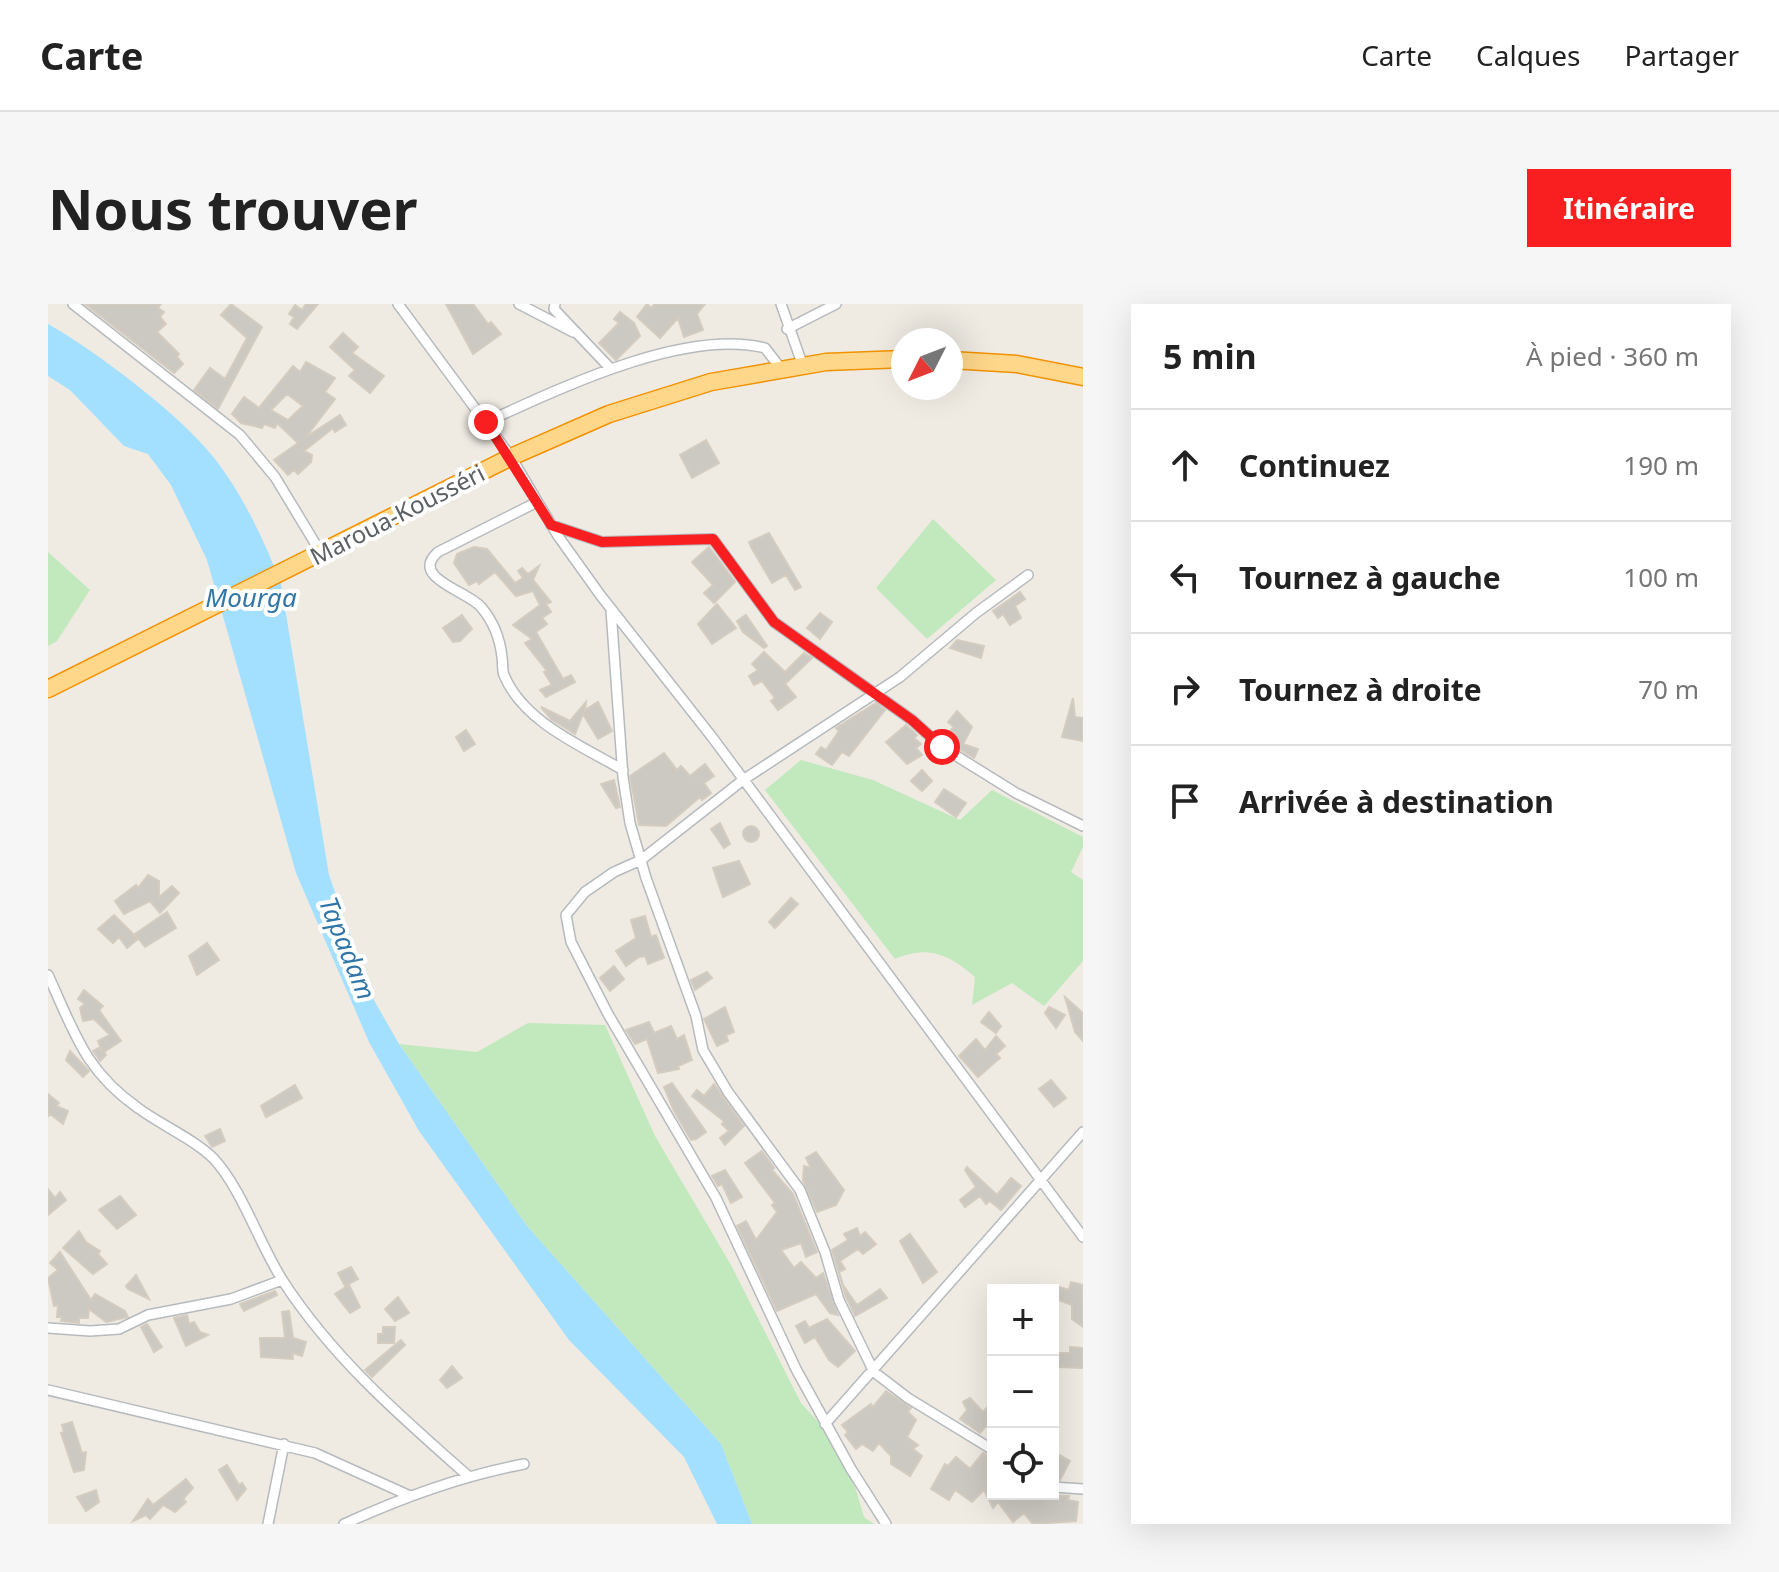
<!DOCTYPE html>
<html lang="fr">
<head>
<meta charset="utf-8">
<style>
  :root { --surface:#fff; --page:#f6f6f6; --text:#222; --muted:#767676; --line:#e0e0e0; --accent:#f91f21 }
  body { margin:0; font-family:"Noto Sans",sans-serif; background:var(--page); color:var(--text) }
  .controls { position:absolute; right:24px; bottom:24px; display:grid; overflow:hidden; border-radius:0px; box-shadow:0 8px 32px #0002 }
  .controls button { width:72px; height:72px; display:grid; place-items:center; padding:0; border:0; border-bottom:2px solid var(--line); background:var(--surface); color:var(--text); font:40px sans-serif }
  .compass { position:absolute; left:843px; top:24px; width:72px; height:72px; border-radius:50%; background:var(--surface); box-shadow:0 8px 32px #0002; rotate:228deg }
  .stop { position:absolute; width:24px; height:24px; margin:-18px; border:6px solid #f91f21; border-radius:50%; background:#fff }
  .stop.end { background:#f91f21; border-color:#fff; box-shadow:0 2px 8px #0008 }
  .list { margin:0; padding:0; list-style:none }
  h2 { display:flex; justify-content:space-between; align-items:center; height:104px; margin:0; padding:0 32px; font-size:34px }
  h2 small { font-size:26px; font-weight:400; color:var(--muted) }
  .list li { display:grid; grid-template-columns:52px 1fr auto; gap:24px; align-items:center; box-sizing:border-box; height:112px; padding:0 32px; border-top:2px solid var(--line) }
  .list b { display:block; font-size:30px; white-space:nowrap }
  .list em { font-size:26px; font-style:normal; color:var(--muted) }
  .icon { flex:none; width:44px; height:44px; fill:none; stroke:currentColor; stroke-width:2; stroke-linecap:round; stroke-linejoin:round }
  .map { position:relative; flex:none; width:1035px; height:1220px; overflow:hidden; border-radius:0px }
  header { display:flex; align-items:center; gap:48px; box-sizing:border-box; height:112px; padding:0 40px; background:var(--surface); border-bottom:2px solid var(--line) }
  header strong { font-size:38px }
  nav { display:flex; gap:44px; margin-inline-start:auto; font-size:28px }
  .intro { display:flex; align-items:center; justify-content:space-between; box-sizing:border-box; height:192px; padding:0 48px }
  h1 { margin:0; font-size:56px }
  .button { padding:20px 36px; border-radius:0px; background:var(--accent); color:#fff; font-size:28px; font-weight:700 }
  main { display:flex; gap:48px; padding:0 48px }
  aside { flex:1; background:var(--surface); border-radius:0px; box-shadow:0 8px 32px #0002 }
  .map>svg:first-child { display:block }
</style>
</head>
<body>
<header>
<strong>Carte</strong>
<nav><a>Carte</a><a>Calques</a><a>Partager</a></nav>
</header>
<div class="intro"><h1>Nous trouver</h1><a class="button">Itinéraire</a></div>
<main>
<div class="map">
<svg width="1035" height="1220" viewBox="0 0 1035 1220">
  <rect width="100%" height="100%" fill="#efebe3"/>
  <path fill="#c1e9bd" d="M885 215 948 276 879 335 828 284Z
    M0 248 42 286 9 337 0 342Z
    M753 456 825 476 912 516 944 486 1035 533V543L1023 568 1035 576V657L996 702 964 679 924 701 927 673C900 650 881 641 847 655L717 486Z
    M480 719 557 721 607 832 683 961 753 1099 796 1146 816 1213 826 1220H704L673 1140 479 922 351 740 429 748Z"/>
  <path fill="#a3dfff" d="M0 20C48 47 134 112 167 155 195 191 217 238 233 280L281 571 323 691 351 740 479 922 673 1140 704 1220H669L636 1153 521 1036 371 827 321 738 248 569 159 256 123 181 100 150 76 142 22 86 0 72Z"/>
  <path fill="#ccc8c2" stroke="#d5ccc0" stroke-width="2" fill-rule="evenodd" d="M37 0H113L110 4 116 8 112 13 118 20 109 28 131 50 129 53 135 60 126 69Z
    M183 0 214 23 170 105 146 86 162 64 177 75 199 34 173 11Z
    M258 0H270L249 25 242 20 246 13 241 10 247 1 254 6Z
    M398 0H425L440 20 443 18 453 30 425 50Z
    M599 0 603 4 607 0H657L649 10 655 26 636 33 630 14 612 34 589 13Z
    M572 8 586 19 592 32 568 56 551 39 571 19 566 15Z
    M295 29 310 43 304 49 336 72 322 89 301 72 307 66 282 43Z
    M258 58 287 74 277 88 287 95 258 133 292 111 298 121 287 128 285 124 256 147 264 151 263 158 250 170 246 166 240 171 226 156 250 139 229 119 227 124 216 120 214 124 193 119 184 110 196 93 211 104 245 62 252 68ZM239 90 255 102 240 116 223 106Z
    M658 136 671 159 644 174 632 151Z
    M721 229 753 283 747 286 738 271 724 279 703 243 701 238Z
    M426 243 439 245 467 279 475 274 470 267 474 264 480 270 491 262 485 276 503 298 498 300 503 308 494 314 499 320 488 328 515 375 523 371 527 378 498 393 492 386 504 381 496 368 499 367 477 339 484 335 465 321 492 301 485 287 468 292 447 268 431 280 429 277 421 281 406 259 409 250Z
    M661 243 687 278 666 299 656 289 665 281 644 258Z
    M972 288 977 295 967 302 973 314 962 321 955 310 950 314 945 307Z
    M669 300 688 324 664 340 650 320Z
    M772 309 784 318 772 335 759 324Z
    M414 311 424 325 412 337 405 338 395 324Z
    M698 311 719 342 716 344 695 328 689 317Z
    M909 336 936 342 933 354 902 344Z
    M716 348 737 368 756 349 764 354 737 380 748 393 730 406 723 397 727 394 714 377 706 381 701 372 710 366 704 360Z
    M1025 394 1027 413 1035 414V437L1014 433Z
    M538 398 537 406 550 398 564 427 550 435 535 410 527 430 503 415 493 403 522 417Z
    M828 399 837 406 801 452 794 448 784 461 768 450 773 443 778 446 791 427 788 424Z
    M909 407 924 423 915 440 930 445 926 454 902 439 899 430 906 423 900 418Z
    M858 421 869 431 866 434 873 440 868 444 874 451 859 460 838 438Z
    M418 426 427 440 416 447 408 433Z
    M616 449 629 466 633 462 642 472 657 460 666 472 656 479 663 489 654 496 652 493 618 522 591 521 582 472Z
    M874 466 884 477 874 487 863 477Z
    M566 476 572 503 568 504 553 480Z
    M896 485 918 499 908 513 887 498Z
    M672 519 682 540 676 544 663 525Z
    M695 530a8 8 0 1 1 16 0a8 8 0 1 1-16 0Z
    M691 557 702 580 675 593 665 564Z
    M100 571 111 577V593L124 582 131 589 112 609 102 597 76 610 67 597 88 581 90 584Z
    M743 594 750 600 727 624 721 618Z
    M119 608 128 624 97 643 87 630Z
    M66 611 90 635 79 644 71 633 65 639 50 625Z
    M597 612 603 633 608 631 616 654 600 660 597 652 591 653 578 662 568 647 588 634 583 616Z
    M159 639 171 656 149 671 141 652Z
    M566 662 576 675 562 687 552 674Z
    M659 668 664 674 647 686 643 676Z
    M36 686 55 702 51 706 73 737 56 748 58 751 52 757 45 747 51 744 54 747 50 737 62 731 46 715 35 717 32 704 37 700 30 695Z
    M1017 693 1035 709V737L1027 728Z
    M677 703 686 728 678 731 680 737 669 742 656 715Z
    M1001 703 1017 711 1008 724 997 709Z
    M941 708 953 722 948 729 933 718Z
    M601 718 606 729 623 722 629 735 636 731 644 756 630 762 631 765 610 769 599 735 587 740 578 726Z
    M948 732 957 742 948 750 952 754 930 773 911 752 928 735 937 746Z
    M22 747 41 767 35 773 18 756Z
    M1003 776 1018 794 1006 803 991 785Z
    M624 779 658 828 648 835 643 836 626 807 616 783Z
    M666 780 696 822 677 841 672 834 681 827 674 820 676 817 644 792 649 786 656 792Z
    M247 781 254 794 218 813 213 802Z
    M0 790 11 799 8 802 20 807 15 820 2 810 0 812Z
    M172 825 177 837 164 843 157 832Z
    M714 847 726 864 724 866 745 890 769 948 758 953 753 939 733 946 746 964 753 958 768 974 775 969 790 1011 782 1009 768 990 729 1007 689 922 698 917 708 936 729 908 724 901 727 899 697 859Z
    M768 848 796 886 788 901 769 908 755 877 756 862 763 864 758 854Z
    M919 863 949 891 963 874 973 882 953 906 942 897 938 900 932 892 917 903 912 896 928 883 917 866Z
    M677 866 694 893 683 899 674 880 670 882 664 872Z
    M0 885 7 894 12 888 18 896 0 911Z
    M72 892 88 911 69 925 51 906Z
    M809 924 812 932 817 928 828 940 815 950 810 945 792 957 797 965 791 968 795 981 809 1001 832 985 839 994 807 1012 798 993 784 946 800 936 796 930Z
    M31 927 38 938 52 947 50 950 59 960 45 970 15 944Z
    M862 930 889 968 875 979 852 937Z
    M12 948 43 996 47 990 77 1007 80 1013 58 1018 41 1005 40 1014H31V1019L13 1017 14 1013H9L10 1001 6 1002 0 974 10 966 2 959Z
    M303 963 310 975 297 982 290 969Z
    M88 971 101 995 80 985 78 982Z
    M1023 978 1035 981V1023L1024 1015V1001L1005 994V981L1021 986Z
    M301 981 312 1003 302 1009 287 990Z
    M227 987 229 991 196 1007 192 1000Z
    M350 993 361 1009 347 1017 337 1005Z
    M241 1007 245 1034 258 1038 254 1052 244 1049 245 1055 213 1053 212 1034H237L234 1008Z
    M139 1011 141 1020 146 1018 152 1028 160 1031 138 1042 126 1014Z
    M779 1015 807 1047 790 1063 781 1056 767 1033 757 1039 748 1022 757 1017 761 1024Z
    M99 1020 114 1043 106 1048 93 1023Z
    M335 1023H347L346 1039H330V1030H335Z
    M353 1036 357 1041 324 1073 317 1066Z
    M1022 1043 1035 1044V1064L1010 1063V1049H1022Z
    M404 1062 414 1074 399 1084 392 1076Z
    M838 1087 863 1104 860 1108 868 1116 859 1133 870 1141 865 1145 874 1152 862 1172 843 1160V1152L831 1139 825 1147 814 1140 808 1145 797 1131 800 1128 794 1121 823 1100 825 1103Z
    M922 1094 935 1108 945 1097V1126L939 1121 932 1129 912 1115 919 1106 915 1098Z
    M24 1118 34 1149 38 1148 36 1166 26 1168 13 1129 16 1128 14 1121Z
    M935 1149 945 1153V1190L1021 1192 1020 1196 1030 1198 1028 1217 985 1220 976 1209 965 1218 950 1198 945 1204 936 1186 924 1198 907 1186 901 1196 883 1185 897 1160 900 1162 908 1153 922 1165Z
    M1011 1151 1022 1157 1012 1176H1005V1163Z
    M179 1161 191 1181 194 1179 198 1185 189 1196 171 1166Z
    M138 1175 145 1184 135 1195 138 1198 127 1208 115 1201 102 1215 98 1211 85 1217 100 1195 105 1201Z
    M48 1186 51 1198 38 1207 29 1193Z"/>
  <g fill="none" stroke-linecap="round" stroke-linejoin="round">
    <g stroke="#b6babe" stroke-width="12">
      <path id="street" d="M25 0 192 131 227 173 273 249
        M350 0 463 153 510 232 553 292 664 433 1035 933
        M471 0 525 28
        M507 0 506 5 561 63
        M733 0 755 62
        M739 25 788 0
        M438 118C511 85 636 24 717 44L734 66
        M489 198 390 248C361 274 420 287 433 303 445 317 452 335 454 353 455 359 454 366 456 371 475 418 534 442 575 466
        M503 221 554 238 665 235 726 318 864 416 894 443 968 489 1035 522
        M563 306 575 473 582 519 598 574 648 712 655 746 680 788 752 886 777 948 791 996 826 1068 860 1094 945 1146
        M0 671C26 727 36 766 90 804 113 821 146 835 166 855 195 887 211 940 235 977 284 1053 352 1112 419 1171
        M0 1024 42 1027 71 1025 100 1011 183 995 234 976
        M0 1086 267 1149 360 1191
        M777 1120 1035 828
        M1005 1183 1035 1185
        M220 1220 236 1140
        M296 1220C355 1193 412 1172 476 1160
        M838 1220 803 1165 748 1065 668 894 560 710 523 638 518 611 537 588 566 568 593 556 695 476 852 373 928 309 980 271"/>
    </g>
    <g stroke="#f29100" stroke-width="19">
      <path id="highway" d="M903 56 969 60 1035 73
        M0 385 463 153 561 110 663 78 778 58 855 55"/>
    </g>
    <use href="#street" stroke="#fff" stroke-width="9"/>
    <use href="#highway" stroke="#ffd78a" stroke-width="16"/>
  </g>
  <g fill="none" stroke-linecap="round" stroke-linejoin="round">
    <path stroke="#f91f21" stroke-width="10" d="M438 118 503 221 554 238 665 235 726 318 864 416 894 443"/>
  </g>
  <g text-anchor="middle" dominant-baseline="central" stroke-width="8" stroke-linejoin="round" paint-order="stroke">
    <g font-size="24" fill="#5b6065" stroke="#fff">
      <text transform="translate(349 210) rotate(-27)">Maroua-Kousséri</text>
    </g>
    <g font-size="26" font-style="italic" fill="#3276a8" stroke="#fff">
      <text x="203" y="293">Mourga</text>
      <text transform="translate(300 644) rotate(68)">Tapadam</text>
    </g>
  </g>
</svg>
<div class="controls">
<button>+</button>
<button>−</button>
<button><svg class="icon" aria-label="locate" viewBox="0 0 24 24"><circle cx="12" cy="12" r="6"/><path d="M12 2v4M12 18v4M2 12h4M18 12h4"/></svg></button>
</div>
<svg class="compass" viewBox="-18 -18 36 36"><path d="M0-13l5 13h-10z" fill="#e53935"/><path d="M0 13l5-13h-10z" fill="#767676"/></svg>
<div class="stop" style="left:894px;top:443px"></div>
<div class="stop end" style="left:438px;top:118px"></div>
</div>
<aside>
<h2>5 min<small>À pied · 360 m</small></h2>
<ul class="list">
<li><svg class="icon" aria-label="ahead" viewBox="0 0 24 24"><path d="M12 20V5M6 11l6-6 6 6"/></svg><div><b>Continuez</b></div><em>190 m</em></li>
<li><svg class="icon" aria-label="left" viewBox="0 0 24 24"><path d="M17 20v-9H6M10 6l-5 5 5 5"/></svg><div><b>Tournez à gauche</b></div><em>100 m</em></li>
<li><svg class="icon" aria-label="right" viewBox="0 0 24 24"><path d="M7 20v-9h11M14 6l5 5-5 5"/></svg><div><b>Tournez à droite</b></div><em>70 m</em></li>
<li><svg class="icon" aria-label="arrive" viewBox="0 0 24 24"><path d="M6 21V4h12l-3 4 3 4H6"/></svg><div><b>Arrivée à destination</b></div></li>
</ul>
</aside>
</main>
</body>
</html>
